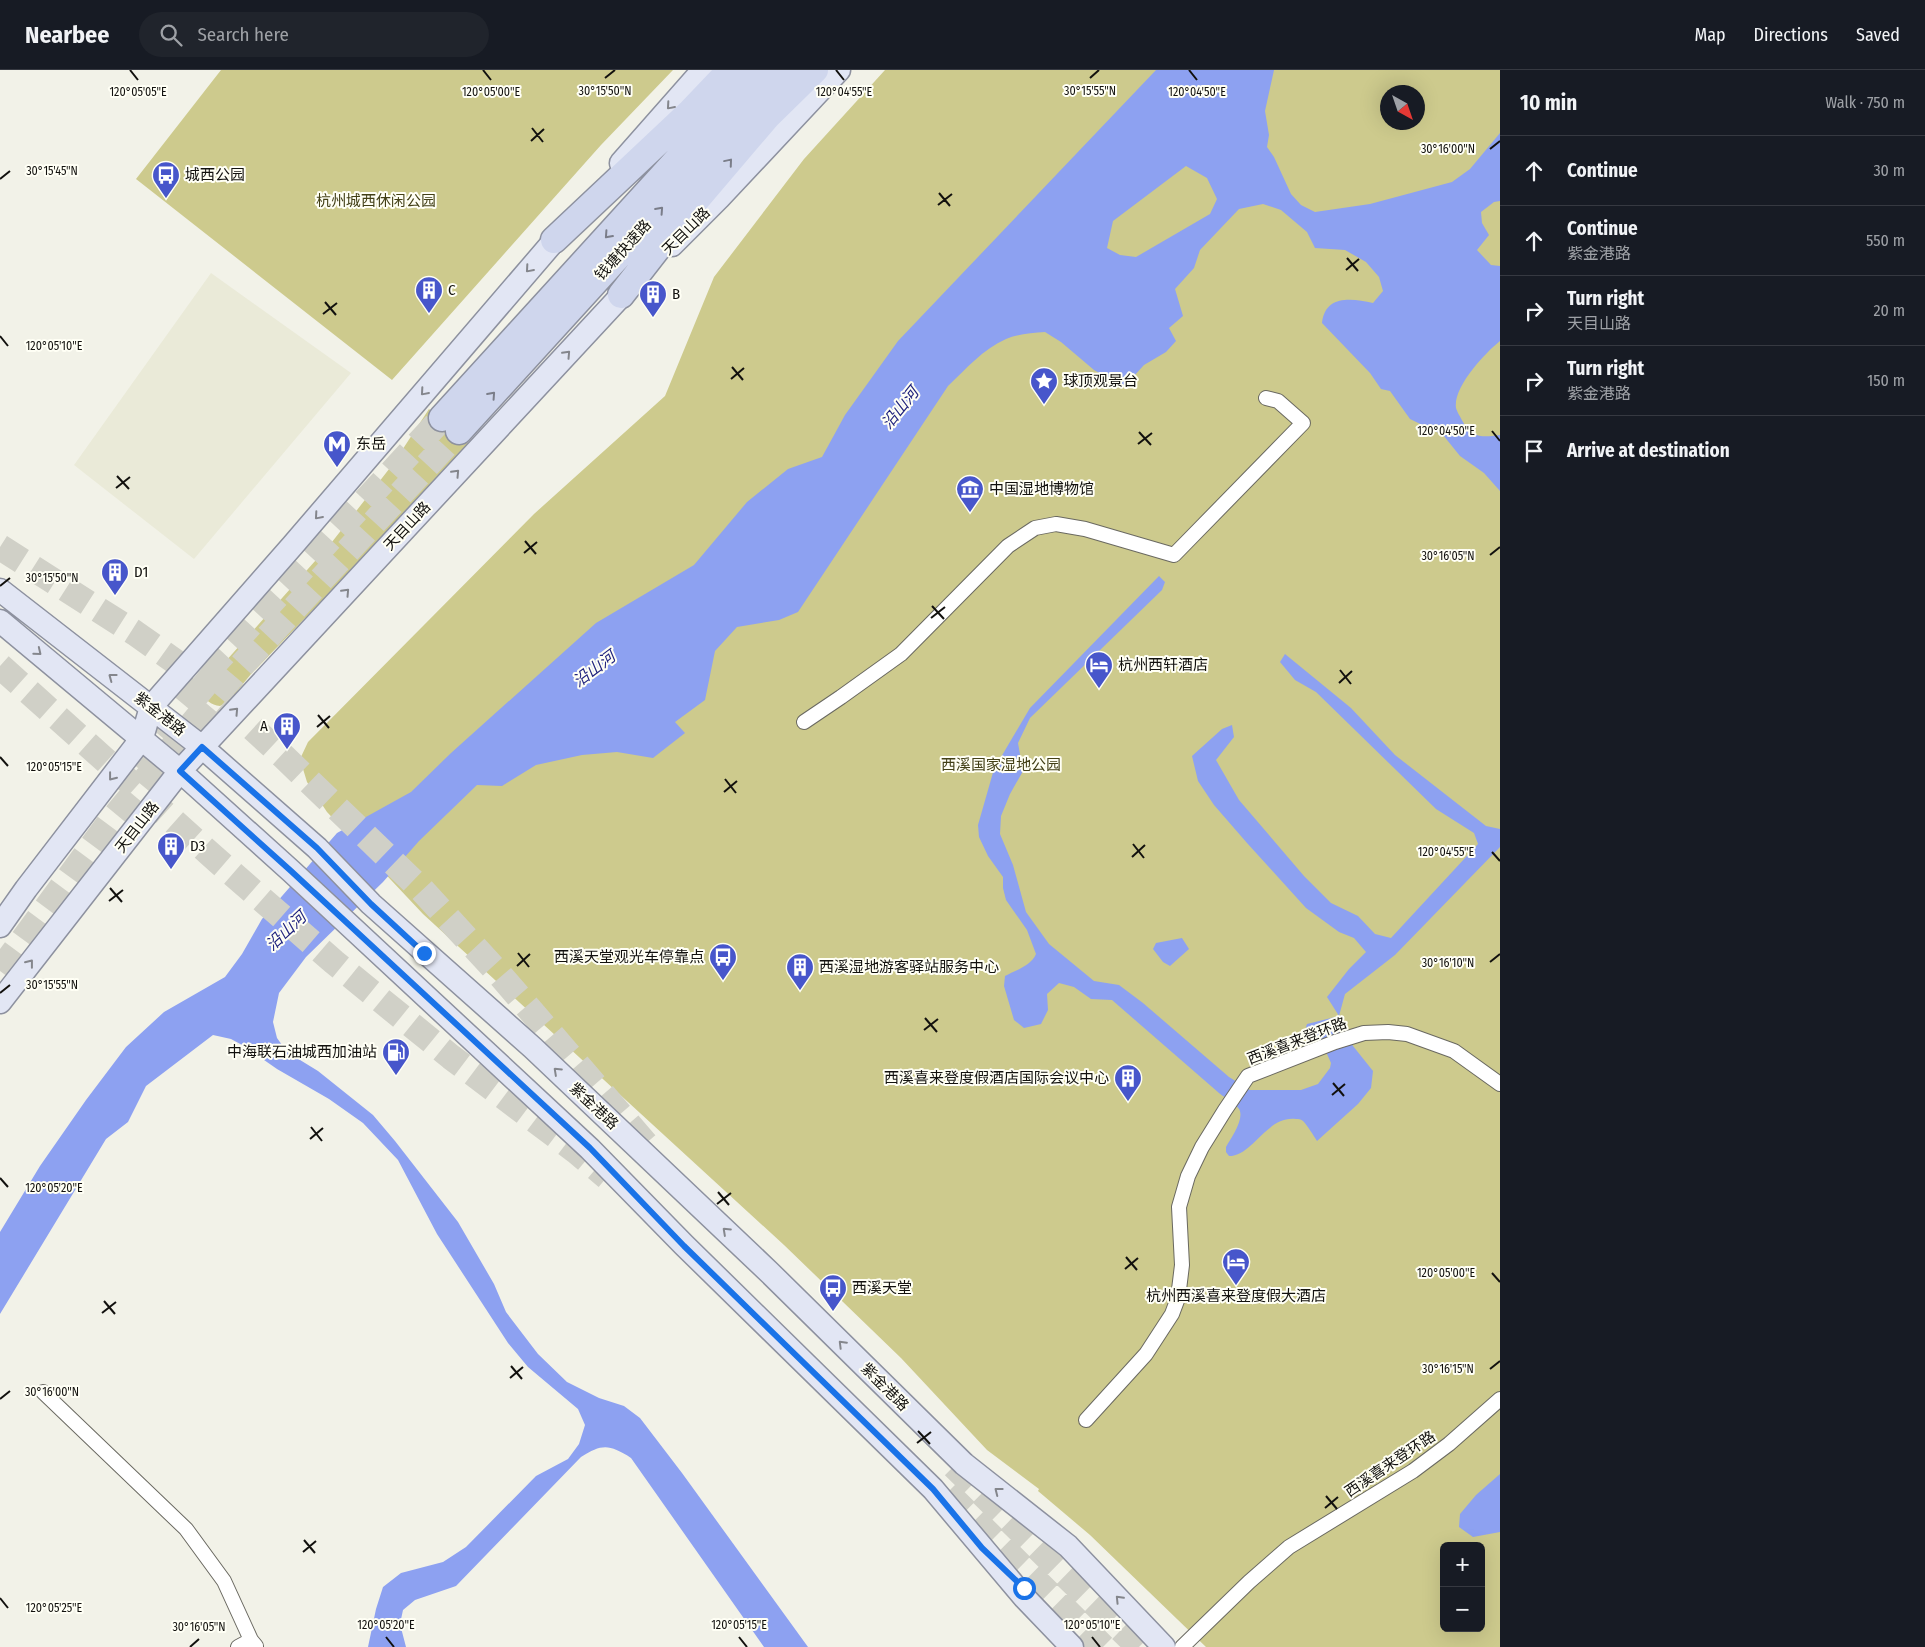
<!DOCTYPE html>
<html lang="en">
<head>
<meta charset="utf-8">
<style>
  :root { --surface:#171b24; --page:#20242c; --text:#f1f3f6; --muted:#9ea1a6; --line:#363941 }
  body { margin:0; font-family:"Fira Sans Condensed","Noto Sans SC",sans-serif; background:var(--page); color:var(--text) }
  .controls { position:absolute; right:15px; bottom:15px; display:grid; overflow:hidden; border-radius:8px; box-shadow:0 5px 20px #0002 }
  .controls button { width:45px; height:45px; display:grid; place-items:center; padding:0; border:0; border-bottom:1px solid var(--line); background:var(--surface); color:var(--text); font:25px sans-serif }
  .compass { position:absolute; left:1380px; top:15px; width:45px; height:45px; border-radius:50%; background:var(--surface); box-shadow:0 5px 20px #0002; rotate:140deg }
  .stop { position:absolute; width:15px; height:15px; margin:-11px; border:4px solid #1a73e8; border-radius:50%; background:#fff }
  .stop.end { background:#1a73e8; border-color:#fff; box-shadow:0 1px 5px #0008 }
  .list { margin:0; padding:0; list-style:none }
  h2 { display:flex; justify-content:space-between; align-items:center; height:65px; margin:0; padding:0 20px; font-size:21px }
  h2 small { font-size:16px; font-weight:400; color:var(--muted) }
  .list li { display:grid; grid-template-columns:32px 1fr auto; gap:15px; align-items:center; box-sizing:border-box; height:70px; padding:0 20px; border-top:1px solid var(--line) }
  .list b { display:block; font-size:19px; white-space:nowrap }
  .list p { margin:0; font-size:16px; white-space:nowrap; color:var(--muted) }
  .list em { font-size:16px; font-style:normal; color:var(--muted) }
  .icon { flex:none; width:28px; height:28px; fill:none; stroke:currentColor; stroke-width:2; stroke-linecap:round; stroke-linejoin:round }
  .map { position:relative; flex:none; width:1500px; height:1577px; overflow:hidden }
  header { display:flex; align-items:center; gap:30px; box-sizing:border-box; height:70px; padding:0 25px; background:var(--surface); border-bottom:1px solid var(--line) }
  header strong { font-size:24px }
  nav { display:flex; gap:28px; margin-inline-start:auto; font-size:18px }
  .search { width:350px; height:45px; background:var(--page); display:flex; align-items:center; gap:12px; box-sizing:border-box; padding:0 18px; border-radius:28px; color:var(--muted); font-size:19px }
  main { display:flex }
  aside { flex:1; background:var(--surface) }
  .map>svg:first-child { display:block }
</style>
</head>
<body>
<header>
<strong>Nearbee</strong>
<div class="search"><svg class="icon" aria-label="search" viewBox="0 0 24 24"><circle cx="10" cy="10" r="6"/><path d="M15 15l6 6"/></svg>Search here</div>
<nav><a>Map</a><a>Directions</a><a>Saved</a></nav>
</header>
<main>
<div class="map">
<svg width="1500" height="1577" viewBox="0 0 1500 1577">
  <rect width="100%" height="100%" fill="#f2f2e8"/>
  <path fill="#eaead8" d="M211 203 351 303 194 489 74 395Z"/>
  <path fill="#cdca8d" fill-rule="evenodd" d="M221 0H673L601 75 392 310 136 109Z
    M885 0H1500V1577H1206L1090 1465 1038 1421 1039 1419 987 1380 901 1288 784 1175 423 844 327 742 307 712 300 689 308 672 534 444 665 326 714 207 804 89ZM1388 22H1418V52H1388ZM1444 1476H1481V1558H1444Z
    M429 339 470 375 428 421 251 604 230 630 220 636C211 635 205 630 200 621L208 611 332 472 393 394Z"/>
  <path fill="#8da1f1" fill-rule="evenodd" d="M1156 0H1274L1265 41 1269 65 1267 77 1274 87 1291 124 1301 135 1315 142 1370 134 1452 112 1470 99 1500 63V131L1494 132 1481 142 1482 153 1489 165 1477 180 1491 195 1500 196V271C1485 283 1453 317 1456 338 1457 342 1461 348 1463 352 1472 369 1484 367 1500 365V421L1484 403 1460 386 1443 365 1410 349 1390 321 1381 319 1370 303 1322 253C1325 225 1351 228 1373 233L1383 221 1379 207 1366 192 1345 180 1315 178 1307 162 1281 140 1263 134 1239 139 1200 180 1194 198 1175 219 1183 246 1169 258 1176 271 1166 282 1144 295 1124 317 1094 300 1061 272 1045 262C1032 263 1018 264 1006 269 983 279 966 299 948 316L798 542 779 550 737 557 715 581 705 630 675 652 685 663 653 688 617 682 582 685 536 695 502 716 477 715 419 771 383 812 306 887 279 923 273 952 277 968 287 982 318 1001 373 1045 395 1071 458 1152 494 1214 506 1242 538 1284 567 1312 599 1328 624 1336 640 1348 682 1403 808 1577H764L631 1388C609 1374 602 1374 581 1387L456 1516 415 1530 403 1540 400 1554 406 1577H368L376 1539 383 1517 401 1503 443 1492 466 1477 536 1406 568 1389 579 1374 585 1355 578 1339 528 1297 508 1273 437 1164 398 1090 363 1053 329 1029 277 999 244 976 231 969 213 965 146 1016 128 1052 106 1069 0 1244V1162L40 1096 86 1030 126 977 164 942 225 907 242 884 262 849 337 763 411 722 451 683 596 553 694 495 747 432 788 399 822 387 845 345 898 271ZM1186 96 1207 108 1217 129 1210 144 1136 187 1120 185 1107 178 1113 151Z
    M1159 506 1165 512 1162 520 1030 648 1018 673 1023 701 1010 724 1001 746 1000 764 1013 795 1026 842 1049 874 1094 911 1119 915 1143 933 1229 1007 1250 1020H1301L1318 1014 1330 998 1331 993 1327 984 1318 969 1306 957 1307 954 1339 946 1327 927 1349 899 1366 882 1354 868 1339 862 1306 838 1247 773 1214 735 1198 711 1192 686 1222 659 1232 655 1234 667 1216 690 1239 730 1304 806 1331 833 1358 846 1375 864 1391 868 1478 774 1474 763 1436 739 1316 622 1295 610 1280 592 1285 584 1351 638 1395 685 1486 756 1500 759V777L1395 885 1345 924 1339 946 1342 957 1353 976 1373 1001 1371 1018 1358 1034 1317 1071C1313 1065 1308 1056 1303 1051 1300 1049 1299 1049 1296 1049 1267 1045 1253 1086 1229 1086L1226 1082V1077C1231 1068 1245 1049 1239 1039 1235 1033 1225 1028 1219 1023L1112 930 1091 929 1074 917 1059 913 1047 924 1048 940 1041 954 1024 958 1014 950 1004 916 1005 906C1016 900 1031 896 1036 884L1027 860 1006 830 1003 818V807L988 786 979 767 978 755 994 699 1030 638Z
    M1182 868 1189 879 1170 896 1163 892 1153 879 1156 873Z
    M1500 1404V1462L1473 1467 1459 1457 1460 1444 1476 1425Z"/>
  <g fill="none" stroke-linecap="round" stroke-linejoin="round">
    <path stroke="#d0d0c7" stroke-width="26" stroke-dasharray="26 13" stroke-linecap="butt" d="M0 477 135 563 173 590 231 638 283 686 422 820 500 905 650 1079
      M0 596 219 792 334 892 451 987 576 1081 607 1107
      M132 693 213 595 442 348
      M0 901 110 752 239 598 459 361
      M954 1396 1139 1577
      M947 1423 1103 1577"/>
    <g stroke="#6a6961" stroke-width="16">
      <path id="street" d="M804 652 841 627 901 584 1008 476 1035 458 1056 454 1085 459 1174 485 1303 353 1278 331 1266 328
        M43 1322 186 1459 224 1511 251 1570
        M1086 1350 1146 1284 1172 1244 1178 1228 1182 1195 1179 1137 1188 1106 1202 1077 1225 1040 1248 1006 1335 972 1364 963 1388 962 1407 964 1454 981 1500 1014
        M238 1577 251 1570 256 1576
        M1182 1577 1249 1512 1289 1477 1413 1401 1449 1374 1500 1329"/>
    </g>
    <g stroke="#8d919f" stroke-width="25">
      <path id="primary" d="M621 93 703 0
        M672 175 719 128 839 0
        M0 520 202 677 317 778 371 834 533 978 769 1202 964 1394 1068 1476 1164 1577
        M0 551 180 701 291 801 590 1079 684 1175 933 1419 1024 1527 1072 1577
        M0 856 26 819 142 668 151 637 293 475 566 157
        M0 932 180 701 633 213"/>
    </g>
    <g stroke="#8d919f" stroke-width="29">
      <path id="highway" d="M554 170 690 42 730 0
        M621 225 681 148 767 47 815 0
        M442 348 759 0
        M459 361 788 0"/>
    </g>
    <use href="#street" stroke="#fff" stroke-width="14"/>
    <use href="#primary" stroke="#e2e6f4" stroke-width="22"/>
    <use href="#highway" stroke="#cfd6ed" stroke-width="26"/>
  </g>
  <defs><path id="oneway-chevron" d="M-2-3.5L2.5 0L-2 3.5" fill="none" stroke-width="1.6" stroke-linecap="round" stroke-linejoin="round" transform="scale(1.25)"/></defs>
  <g stroke="#84868c">
    <use href="#oneway-chevron" transform="translate(670 36) rotate(131)"/>
    <use href="#oneway-chevron" transform="translate(529 199) rotate(131)"/>
    <use href="#oneway-chevron" transform="translate(567 284) rotate(-47)"/>
    <use href="#oneway-chevron" transform="translate(424 322) rotate(131)"/>
    <use href="#oneway-chevron" transform="translate(456 403) rotate(-47)"/>
    <use href="#oneway-chevron" transform="translate(318 446) rotate(131)"/>
    <use href="#oneway-chevron" transform="translate(346 522) rotate(-47)"/>
    <use href="#oneway-chevron" transform="translate(38 582) rotate(39)"/>
    <use href="#oneway-chevron" transform="translate(112 607) rotate(-143)"/>
    <use href="#oneway-chevron" transform="translate(235 641) rotate(-47)"/>
    <use href="#oneway-chevron" transform="translate(112 707) rotate(128)"/>
    <use href="#oneway-chevron" transform="translate(30 893) rotate(-52)"/>
    <use href="#oneway-chevron" transform="translate(557 1001) rotate(-137)"/>
    <use href="#oneway-chevron" transform="translate(726 1161) rotate(-137)"/>
    <use href="#oneway-chevron" transform="translate(842 1274) rotate(-135)"/>
    <use href="#oneway-chevron" transform="translate(998 1421) rotate(-142)"/>
    <use href="#oneway-chevron" transform="translate(1119 1529) rotate(-134)"/>
  </g>
  <g stroke="#7a7d89">
    <use href="#oneway-chevron" transform="translate(729 92) rotate(-50)"/>
    <use href="#oneway-chevron" transform="translate(660 140) rotate(-48)"/>
    <use href="#oneway-chevron" transform="translate(608 165) rotate(132)"/>
    <use href="#oneway-chevron" transform="translate(492 325) rotate(-48)"/>
  </g>
  <g fill="none" stroke-linecap="round" stroke-linejoin="round">
    <path stroke="#1a73e8" stroke-width="6" d="M424 883 371 834 317 778 202 677 180 701 291 801 590 1078 684 1176 933 1419 982 1478 1024 1518"/>
  </g>
  <path fill="none" stroke="#12110e" stroke-width="2" d="M130 0 138 10M483 0 491 10M836 0 844 10M1189 0 1197 10M605 8 615 0M1090 8 1099 0M532 58 543 72M531 71 544 59M1490 79 1500 71M0 109 10 101M939 123 950 136M938 135 952 124M1347 188 1358 201M1346 200 1359 189M325 232 336 245M323 244 337 233M0 266 8 276M732 297 743 310M731 309 744 298M1492 361 1500 371M1139 362 1151 375M1138 374 1152 363M117 406 129 419M116 418 130 407M525 471 536 484M524 483 537 472M1490 485 1500 477M0 516 10 508M932 536 944 549M931 548 945 537M1340 600 1351 614M1339 613 1352 601M318 645 329 658M317 657 330 646M0 687 8 696M725 709 736 723M724 722 737 711M1133 774 1144 788M1492 782 1500 791M1132 787 1145 775M110 818 122 832M109 831 123 820M518 883 529 897M1490 892 1500 884M517 896 530 884M0 923 10 915M925 948 937 962M924 960 938 949M1333 1013 1344 1026M1332 1025 1345 1014M311 1057 322 1071M310 1069 323 1058M0 1108 8 1117M718 1122 729 1135M717 1134 731 1123M1126 1187 1137 1200M1125 1199 1138 1188M1492 1203 1500 1212M104 1231 115 1244M102 1243 116 1232M511 1296 522 1309M1490 1299 1500 1291M510 1308 523 1297M0 1329 10 1321M918 1361 930 1374M917 1373 931 1362M1326 1426 1337 1439M1325 1438 1338 1427M304 1470 315 1483M303 1482 316 1471M0 1528 8 1538M386 1567 394 1577M739 1567 747 1577M1092 1567 1100 1577M190 1577 199 1569"/>
  <defs>
    <g id="bus-pin" transform="scale(1.4375)"><path d="M0 17L-7.5 6A9.5 9.5 0 1 1 7.5 6Z" fill="#4756cb" stroke="#fffff5"/><path d="M-5-6H5V4H4V6H2V4H-2V6H-4V4H-5ZM-3.5-4V0h7V-4ZM-3.5 1.2v1.5H-2V1.2ZM2 1.2v1.5H3.5V1.2Z" fill="#fff"/></g>
    <g id="building-pin" transform="scale(1.4375)"><path d="M0 17L-7.5 6A9.5 9.5 0 1 1 7.5 6Z" fill="#4756cb" stroke="#fffff5"/><path d="M-4-6H4V6H1V3H-1V6H-4ZM-2.5-4.3h1.7v1.8h-1.7ZM.8-4.3h1.7v1.8H.8ZM-2.5-1h1.7V.8h-1.7ZM.8-1h1.7V.8H.8Z" fill="#fff"/></g>
    <g id="sight-pin" transform="scale(1.4375)"><path d="M0 17L-7.5 6A9.5 9.5 0 1 1 7.5 6Z" fill="#4756cb" stroke="#fffff5"/><path d="M0-6L1.8-2.2L6-1.7L2.9 1.2L3.7 5.4L0 3.3L-3.7 5.4L-2.9 1.2L-6-1.7L-1.8-2.2Z" fill="#fff"/></g>
    <g id="metro-pin" transform="scale(1.4375)"><path d="M0 17L-7.5 6A9.5 9.5 0 1 1 7.5 6Z" fill="#4756cb" stroke="#fffff5"/><path d="M-5.5 5V-5H-3L0 0L3-5H5.5V5H3V-.5L0 4L-3-.5V5Z" fill="#fff"/></g>
    <g id="museum-pin" transform="scale(1.4375)"><path d="M0 17L-7.5 6A9.5 9.5 0 1 1 7.5 6Z" fill="#4756cb" stroke="#fffff5"/><path d="M0-6L6-3V-2H-6V-3ZM-5-1h2V3h-2ZM-1-1h2V3h-2ZM3-1h2V3H3ZM-6 4H6V6H-6Z" fill="#fff"/></g>
    <g id="hotel-pin" transform="scale(1.4375)"><path d="M0 17L-7.5 6A9.5 9.5 0 1 1 7.5 6Z" fill="#4756cb" stroke="#fffff5"/><path d="M-6-4.5h1.5V1H6V5H4.5V3h-9V5H-6ZM-4 0a1.8 1.8 0 1 1 3.6 0ZM.5 0V-2.5h3Q6-2.5 6 0Z" fill="#fff"/></g>
    <g id="fuel-pin" transform="scale(1.4375)"><path d="M0 17L-7.5 6A9.5 9.5 0 1 1 7.5 6Z" fill="#4756cb" stroke="#fffff5"/><path d="M-5.5-6h7V0h2V4h1.3V-2.5L3-4.5l.8-.8L6-3V5H2.5V1h-1V6h-7ZM-4.2-4.7v3.2H.2V-4.7Z" fill="#fff"/></g>
  </defs>
  <g fill-rule="evenodd">
    <use href="#bus-pin" x="166" y="105"/>
    <use href="#building-pin" x="429" y="220"/>
    <use href="#building-pin" x="653" y="224"/>
    <use href="#sight-pin" x="1044" y="311"/>
    <use href="#metro-pin" x="337" y="374"/>
    <use href="#museum-pin" x="970" y="419"/>
    <use href="#building-pin" x="115" y="502"/>
    <use href="#hotel-pin" x="1099" y="595"/>
    <use href="#building-pin" x="287" y="656"/>
    <use href="#building-pin" x="171" y="776"/>
    <use href="#bus-pin" x="723" y="887"/>
    <use href="#building-pin" x="800" y="897"/>
    <use href="#fuel-pin" x="396" y="982"/>
    <use href="#building-pin" x="1128" y="1008"/>
    <use href="#hotel-pin" x="1236" y="1192"/>
    <use href="#bus-pin" x="833" y="1218"/>
  </g>
  <g text-anchor="middle" dominant-baseline="central" stroke-width="4" stroke-linejoin="round" paint-order="stroke">
    <g font-size="15" fill="#12110e" stroke="#fffff5" text-anchor="start">
      <text x="185" y="105">城西公园</text>
      <text x="448" y="220">C</text>
      <text x="672" y="224">B</text>
      <text x="1063" y="311">球顶观景台</text>
      <text x="356" y="374">东岳</text>
      <text x="989" y="419">中国湿地博物馆</text>
      <text x="134" y="502">D1</text>
      <text x="1118" y="595">杭州西轩酒店</text>
      <text x="268" y="656" text-anchor="end">A</text>
      <text x="190" y="776">D3</text>
      <text x="704" y="887" text-anchor="end">西溪天堂观光车停靠点</text>
      <text x="819" y="897">西溪湿地游客驿站服务中心</text>
      <text x="377" y="982" text-anchor="end">中海联石油城西加油站</text>
      <text x="1109" y="1008" text-anchor="end">西溪喜来登度假酒店国际会议中心</text>
      <text x="852" y="1218">西溪天堂</text>
      <text x="1236" y="1226" text-anchor="middle">杭州西溪喜来登度假大酒店</text>
    </g>
    <g font-size="15" fill="#423f16" stroke="#fffff5">
      <text x="376" y="131">杭州城西休闲公园</text>
      <text x="1001" y="695">西溪国家湿地公园</text>
    </g>
    <g font-size="15" fill="#12110e" stroke="#fffff5">
      <text transform="translate(686 161) rotate(-45)">天目山路</text>
      <text transform="translate(623 180) rotate(-48)">钱塘快速路</text>
      <text transform="translate(407 456) rotate(-47)">天目山路</text>
      <text transform="translate(160 644) rotate(38)">紫金港路</text>
      <text transform="translate(137 757) rotate(-52)">天目山路</text>
      <text transform="translate(1297 971) rotate(-21)">西溪喜来登环路</text>
      <text transform="translate(594 1036) rotate(43)">紫金港路</text>
      <text transform="translate(885 1317) rotate(45)">紫金港路</text>
      <text transform="translate(1390 1394) rotate(-34)">西溪喜来登环路</text>
    </g>
    <g font-size="16" font-style="italic" fill="#20237e" stroke="#fffff5">
      <text transform="translate(900 338) rotate(-51)">沿山河</text>
      <text transform="translate(594 599) rotate(-37)">沿山河</text>
      <text transform="translate(286 861) rotate(-43)">沿山河</text>
    </g>
  </g>
  <g font-size="12" text-anchor="middle" fill="#12110e" stroke="#fffff5" stroke-width="4" stroke-linejoin="round" paint-order="stroke">
    <text x="605" y="25">30°15'50"N</text>
    <text x="1090" y="25">30°15'55"N</text>
    <text x="138" y="26">120°05'05"E</text>
    <text x="491" y="26">120°05'00"E</text>
    <text x="844" y="26">120°04'55"E</text>
    <text x="1197" y="26">120°04'50"E</text>
    <text x="1448" y="83">30°16'00"N</text>
    <text x="52" y="105">30°15'45"N</text>
    <text x="54" y="280">120°05'10"E</text>
    <text x="1446" y="365">120°04'50"E</text>
    <text x="1448" y="490">30°16'05"N</text>
    <text x="52" y="512">30°15'50"N</text>
    <text x="54" y="701">120°05'15"E</text>
    <text x="1446" y="786">120°04'55"E</text>
    <text x="1448" y="897">30°16'10"N</text>
    <text x="52" y="919">30°15'55"N</text>
    <text x="54" y="1122">120°05'20"E</text>
    <text x="1446" y="1207">120°05'00"E</text>
    <text x="1448" y="1303">30°16'15"N</text>
    <text x="52" y="1326">30°16'00"N</text>
    <text x="54" y="1542">120°05'25"E</text>
    <text x="386" y="1559">120°05'20"E</text>
    <text x="739" y="1559">120°05'15"E</text>
    <text x="1092" y="1559">120°05'10"E</text>
    <text x="199" y="1561">30°16'05"N</text>
  </g>
</svg>
<div class="controls">
<button>+</button>
<button>−</button>
</div>
<svg class="compass" viewBox="-18 -18 36 36"><path d="M0-13l5 13h-10z" fill="#e53935"/><path d="M0 13l5-13h-10z" fill="#9ea1a6"/></svg>
<div class="stop" style="left:1024px;top:1518px"></div>
<div class="stop end" style="left:424px;top:883px"></div>
</div>
<aside>
<h2>10 min<small>Walk · 750 m</small></h2>
<ul class="list">
<li><svg class="icon" aria-label="ahead" viewBox="0 0 24 24"><path d="M12 20V5M6 11l6-6 6 6"/></svg><div><b>Continue</b></div><em>30 m</em></li>
<li><svg class="icon" aria-label="ahead" viewBox="0 0 24 24"><path d="M12 20V5M6 11l6-6 6 6"/></svg><div><b>Continue</b><p>紫金港路</p></div><em>550 m</em></li>
<li><svg class="icon" aria-label="right" viewBox="0 0 24 24"><path d="M7 20v-9h11M14 6l5 5-5 5"/></svg><div><b>Turn right</b><p>天目山路</p></div><em>20 m</em></li>
<li><svg class="icon" aria-label="right" viewBox="0 0 24 24"><path d="M7 20v-9h11M14 6l5 5-5 5"/></svg><div><b>Turn right</b><p>紫金港路</p></div><em>150 m</em></li>
<li><svg class="icon" aria-label="arrive" viewBox="0 0 24 24"><path d="M6 21V4h12l-3 4 3 4H6"/></svg><div><b>Arrive at destination</b></div></li>
</ul>
</aside>
</main>
</body>
</html>
